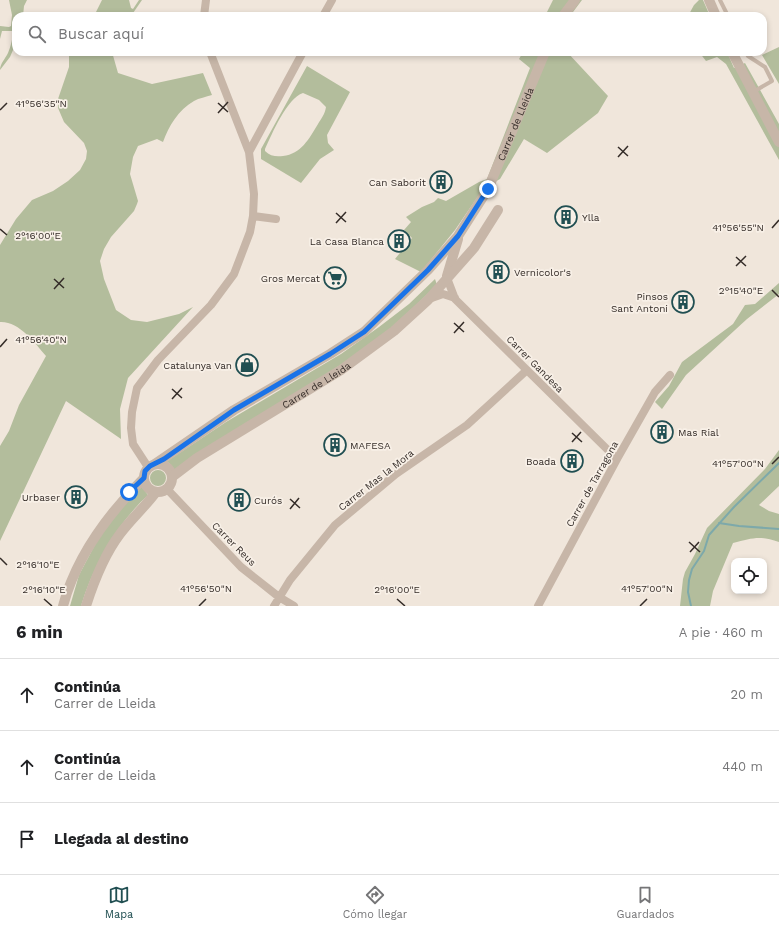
<!DOCTYPE html>
<html lang="es">
<head>
<meta charset="utf-8">
<style>
  :root { --surface:#fff; --page:#f6f6f6; --text:#202124; --muted:#757577; --line:#e0e0e0; --accent:#214f52 }
  body { margin:0; font-family:"Work Sans",sans-serif; background:var(--page); color:var(--text) }
  .controls { position:absolute; right:12px; bottom:12px; display:grid; overflow:hidden; border-radius:8px; box-shadow:0 2px 6px #0003 }
  .controls button { width:36px; height:36px; display:grid; place-items:center; padding:0; border:0; border-bottom:1px solid var(--line); background:var(--surface); color:var(--text); font:20px sans-serif }
  .stop { position:absolute; width:12px; height:12px; margin:-9px; border:3px solid #1a73e8; border-radius:50%; background:#fff }
  .stop.end { background:#1a73e8; border-color:#fff; box-shadow:0 1px 4px #0008 }
  .list { margin:0; padding:0; list-style:none }
  h2 { display:flex; justify-content:space-between; align-items:center; height:52px; margin:0; padding:0 16px; font-size:17px }
  h2 small { font-size:13px; font-weight:400; color:var(--muted) }
  .list li { display:grid; grid-template-columns:26px 1fr auto; gap:12px; align-items:center; box-sizing:border-box; height:72px; padding:0 16px; border-top:1px solid var(--line) }
  .list b { display:block; font-size:15px; white-space:nowrap }
  .list p { margin:0; font-size:13px; white-space:nowrap; color:var(--muted) }
  .list em { font-size:13px; font-style:normal; color:var(--muted) }
  .icon { flex:none; width:22px; height:22px; fill:none; stroke:currentColor; stroke-width:2; stroke-linecap:round; stroke-linejoin:round }
  .map { position:relative; flex:none; width:779px; height:606px; overflow:hidden }
  .search { position:absolute; background:var(--surface); box-shadow:0 2px 6px #0003; left:12px; right:12px; top:12px; height:44px; display:flex; align-items:center; gap:10px; box-sizing:border-box; padding:0 14px; border-radius:12px; color:var(--muted); font-size:15px }
  .sheet { height:268px; background:var(--surface) }
  nav { display:flex; justify-content:space-around; align-items:center; box-sizing:border-box; height:56px; border-top:1px solid var(--line); background:var(--surface); font-size:11px; color:var(--muted) }
  nav a { display:grid; justify-items:center; gap:2px }
  nav .on { color:var(--accent) }
  .map>svg:first-child { display:block }
</style>
</head>
<body>
<div class="map">
<svg width="779" height="606" viewBox="0 0 779 606">
  <rect width="100%" height="100%" fill="#f0e6db"/>
  <path fill="#b3bd9c" fill-rule="evenodd" d="M9 0H27L24 6 23 16H16V43L10 57 0 70C0 64 5 59 8 53 11 46 13 37 13 31H2L0 39V26L9 27 11 26 12 15Z
    M102 0H129L131 8 133 9 139 0H142L131 16H94Z
    M553 0H582L570 16H545Z
    M699 0H703L710 16H688L694 5Z
    M779 47V84L762 55Z
    M69 52H112L118 73 152 84 203 73 212 95C206 97 199 98 194 101 178 110 169 126 163 142L157 139 138 146 133 157 130 174 138 201 137 204 134 211 111 237 104 249 100 261 104 279 116 310 131 320 147 322 179 314 193 307 128 378 120 409 121 439 66 401 0 541V446L9 431 19 405 46 356C35 343 19 321 0 322V245L16 219 32 200 53 191 68 181 80 170 86 159 87 151 84 143 64 122 58 108V99L69 67Z
    M523 52H567L608 96 598 113 547 153 524 139 500 179 483 189 455 230 421 272 395 259 412 238 404 230 411 222 406 217 422 207 434 202 438 198 446 201 479 182 487 179 530 68 519 59Z
    M699 52H727L734 68 745 63 779 124V160L726 64 717 57 706 61Z
    M307 66 350 92 327 135 328 143 334 150 320 159 301 183 261 159V149ZM303 93 319 100 326 107C325 114 321 119 318 124 309 139 301 154 283 156 276 157 270 156 265 151V149C272 134 287 98 303 93Z
    M435 279 437 285 393 327 356 355 175 471 169 463 166 462 226 422 341 354 379 327 409 304Z
    M779 283V294L747 319 686 375 662 409 655 402 669 386 682 362 733 324 745 305 755 304Z
    M779 450V486L759 505 769 511 779 514V542C760 535 752 538 733 543L713 591 710 606H680L683 579 685 572 695 554 707 528 765 469Z
    M150 478a8 8 0 1 1 16 0a8 8 0 1 1-16 0Z
    M141 486 148 495C116 525 94 564 81 606H70L79 575 98 539 125 502Z"/>
  <g fill="none" stroke-linecap="round" stroke-linejoin="round">
    <path stroke="#7da9aa" stroke-width="2" d="M719 523 739 526 779 529
      M691 606 688 592 689 580 692 569 704 551 709 535 734 507 779 463"/>
    <path stroke="#c7b6a8" stroke-width="4" d="M720 0 728 16
      M746 52 748 56 765 67 772 81 753 92"/>
    <path stroke="#c7b6a8" stroke-width="8" d="M204 16 206 0
      M323 16 332 0
      M249 152 303 52
      M253 216 276 219
      M447 278 455 299 617 459
      M429 299 443 294 455 298
      M148 467 133 444 131 428 132 412 137 388 158 360 211 305 234 274 250 232 253 216 254 194 249 152 210 52
      M167 489 241 567 279 597 294 606
      M274 606 290 580 335 525 396 474 467 425 527 370
      M538 606 617 459 655 392 670 375"/>
    <g stroke="#c7b6a8" stroke-width="10">
      <path d="M709 0 716 16"/>
      <path d="M563 16 575 0"/>
      <path d="M732 52 779 142"/>
      <path d="M447 276 458 239"/>
      <circle cx="158" cy="478" r="14"/>
      <path id="s1" d="M155 464 234 410 330 354 364 332 428 270 458 236 488 189 545 52"/>
      <path id="s2" d="M172 477 197 458 341 370 394 331 428 300 459 265 474 248 498 210"/>
      <path d="M63 606C76 557 108 514 144 478"/>
      <path d="M86 606C94 581 104 555 120 534 131 519 145 507 156 492"/>
    </g>
  </g>
  <g fill="none" stroke-linecap="round" stroke-linejoin="round">
    <path stroke="#1a73e8" stroke-width="5" d="M129 492 144 478 145 471 150 466 164 459 234 410 330 354 364 332 428 270 458 236 488 189"/>
  </g>
  <path fill="none" stroke="#342c28" stroke-width="1.5" d="M218 103 228 112M0 110 7 103M218 113 228 102M618 147 628 156M618 157 628 146M336 213 346 222M336 223 346 212M772 228 779 220M0 229 7 235M736 257 746 266M736 266 746 256M54 279 64 288M54 289 64 278M772 290 779 297M454 323 464 332M454 333 464 322M0 347 7 339M172 389 182 398M172 399 182 388M572 433 582 442M572 442 581 432M772 464 779 457M290 499 300 508M290 509 299 498M689 542 700 552M690 552 699 542M0 558 7 565M44 599 52 606M397 599 405 606M199 606 206 599M640 606 647 599"/>
  <defs>
    <g id="building-ring" transform="scale(1.15)"><circle r="9.5" fill="#f8f0e7" stroke="#214f52" stroke-width="1.5"/><path d="M-4-6H4V6H1V3H-1V6H-4ZM-2.5-4.3h1.7v1.8h-1.7ZM.8-4.3h1.7v1.8H.8ZM-2.5-1h1.7V.8h-1.7ZM.8-1h1.7V.8H.8Z" fill="#214f52"/></g>
    <g id="supermarket-ring" transform="scale(1.15)"><circle r="9.5" fill="#f8f0e7" stroke="#214f52" stroke-width="1.5"/><path d="M-6-5.5h2.5l.6 2H6L4.5 2H-2.5L-4.4-4H-6ZM-1.5 3.2a1.3 1.3 0 1 0 .1 0ZM3 3.2a1.3 1.3 0 1 0 .1 0Z" fill="#214f52"/></g>
    <g id="shop-ring" transform="scale(1.15)"><circle r="9.5" fill="#f8f0e7" stroke="#214f52" stroke-width="1.5"/><path d="M-5-2.5h2.3a2.7 3.5 0 0 1 5.4 0H5L5.5 6h-11ZM-1.5-2.5h3a1.5 2.3 0 0 0-3 0Z" fill="#214f52"/></g>
  </defs>
  <g fill-rule="evenodd">
    <use href="#building-ring" x="441" y="182"/>
    <use href="#building-ring" x="566" y="217"/>
    <use href="#building-ring" x="399" y="241"/>
    <use href="#building-ring" x="498" y="272"/>
    <use href="#supermarket-ring" x="335" y="278"/>
    <use href="#building-ring" x="683" y="302"/>
    <use href="#shop-ring" x="247" y="365"/>
    <use href="#building-ring" x="662" y="432"/>
    <use href="#building-ring" x="335" y="445"/>
    <use href="#building-ring" x="572" y="461"/>
    <use href="#building-ring" x="76" y="497"/>
    <use href="#building-ring" x="239" y="500"/>
  </g>
  <g text-anchor="middle" dominant-baseline="central" stroke-width="3.5" stroke-linejoin="round" paint-order="stroke">
    <g font-size="10" fill="#342c28" stroke="#f8f0e7">
      <text stroke="none"><textPath href="#s1" startOffset="508">Carrer de Lleida</textPath></text>
      <text transform="translate(535 364) rotate(45)">Carrer Gandesa</text>
      <text stroke="none"><textPath href="#s2" startOffset="171">Carrer de Lleida</textPath></text>
      <text transform="translate(376 480) rotate(-38)">Carrer Mas la Mora</text>
      <text transform="translate(592 484) rotate(-61)">Carrer de Tarragona</text>
      <text transform="translate(234 544) rotate(45)">Carrer Reus</text>
    </g>
    <g font-size="10" fill="#342c28" stroke="#f8f0e7" text-anchor="end">
      <text x="426" y="182">Can Saborit</text>
      <text x="582" y="217" text-anchor="start">Ylla</text>
      <text x="384" y="241">La Casa Blanca</text>
      <text x="514" y="272" text-anchor="start">Vernicolor's</text>
      <text x="320" y="278">Gros Mercat</text>
      <text x="668" y="296">Pinsos<tspan x="668" dy="12">Sant Antoni</tspan></text>
      <text x="232" y="365">Catalunya Van</text>
      <text x="678" y="432" text-anchor="start">Mas Rial</text>
      <text x="350" y="445" text-anchor="start">MAFESA</text>
      <text x="556" y="461">Boada</text>
      <text x="60" y="497">Urbaser</text>
      <text x="254" y="500" text-anchor="start">Curós</text>
    </g>
  </g>
  <g font-size="10" text-anchor="middle" fill="#342c28" stroke="#f8f0e7" stroke-width="3.5" stroke-linejoin="round" paint-order="stroke">
    <text x="41" y="107">41°56'35"N</text>
    <text x="738" y="231">41°56'55"N</text>
    <text x="38" y="239">2°16'00"E</text>
    <text x="741" y="294">2°15'40"E</text>
    <text x="41" y="343">41°56'40"N</text>
    <text x="738" y="467">41°57'00"N</text>
    <text x="38" y="568">2°16'10"E</text>
    <text x="206" y="592">41°56'50"N</text>
    <text x="647" y="592">41°57'00"N</text>
    <text x="44" y="593">2°16'10"E</text>
    <text x="397" y="593">2°16'00"E</text>
  </g>
</svg>
<div class="controls">
<button><svg class="icon" aria-label="locate" viewBox="0 0 24 24"><circle cx="12" cy="12" r="6"/><path d="M12 2v4M12 18v4M2 12h4M18 12h4"/></svg></button>
</div>
<div class="stop" style="left:129px;top:492px"></div>
<div class="stop end" style="left:488px;top:189px"></div>
<div class="search"><svg class="icon" aria-label="search" viewBox="0 0 24 24"><circle cx="10" cy="10" r="6"/><path d="M15 15l6 6"/></svg>Buscar aquí</div>
</div>
<section class="sheet">
<h2>6 min<small>A pie · 460 m</small></h2>
<ul class="list">
<li><svg class="icon" aria-label="ahead" viewBox="0 0 24 24"><path d="M12 20V5M6 11l6-6 6 6"/></svg><div><b>Continúa</b><p>Carrer de Lleida</p></div><em>20 m</em></li>
<li><svg class="icon" aria-label="ahead" viewBox="0 0 24 24"><path d="M12 20V5M6 11l6-6 6 6"/></svg><div><b>Continúa</b><p>Carrer de Lleida</p></div><em>440 m</em></li>
<li><svg class="icon" aria-label="arrive" viewBox="0 0 24 24"><path d="M6 21V4h12l-3 4 3 4H6"/></svg><div><b>Llegada al destino</b></div></li>
</ul>
</section>
<nav>
<a class="on"><svg class="icon" aria-label="map" viewBox="0 0 24 24"><path d="M3 6l6-2 6 2 6-2v14l-6 2-6-2-6 2zM9 4v14M15 6v14"/></svg>Mapa</a>
<a><svg class="icon" aria-label="directions" viewBox="0 0 24 24"><path d="M12 3l9 9-9 9-9-9zM9 14v-3h6M13 9l2 2-2 2"/></svg>Cómo llegar</a>
<a><svg class="icon" aria-label="saved" viewBox="0 0 24 24"><path d="M7 4h10v16l-5-4-5 4z"/></svg>Guardados</a>
</nav>
</body>
</html>
